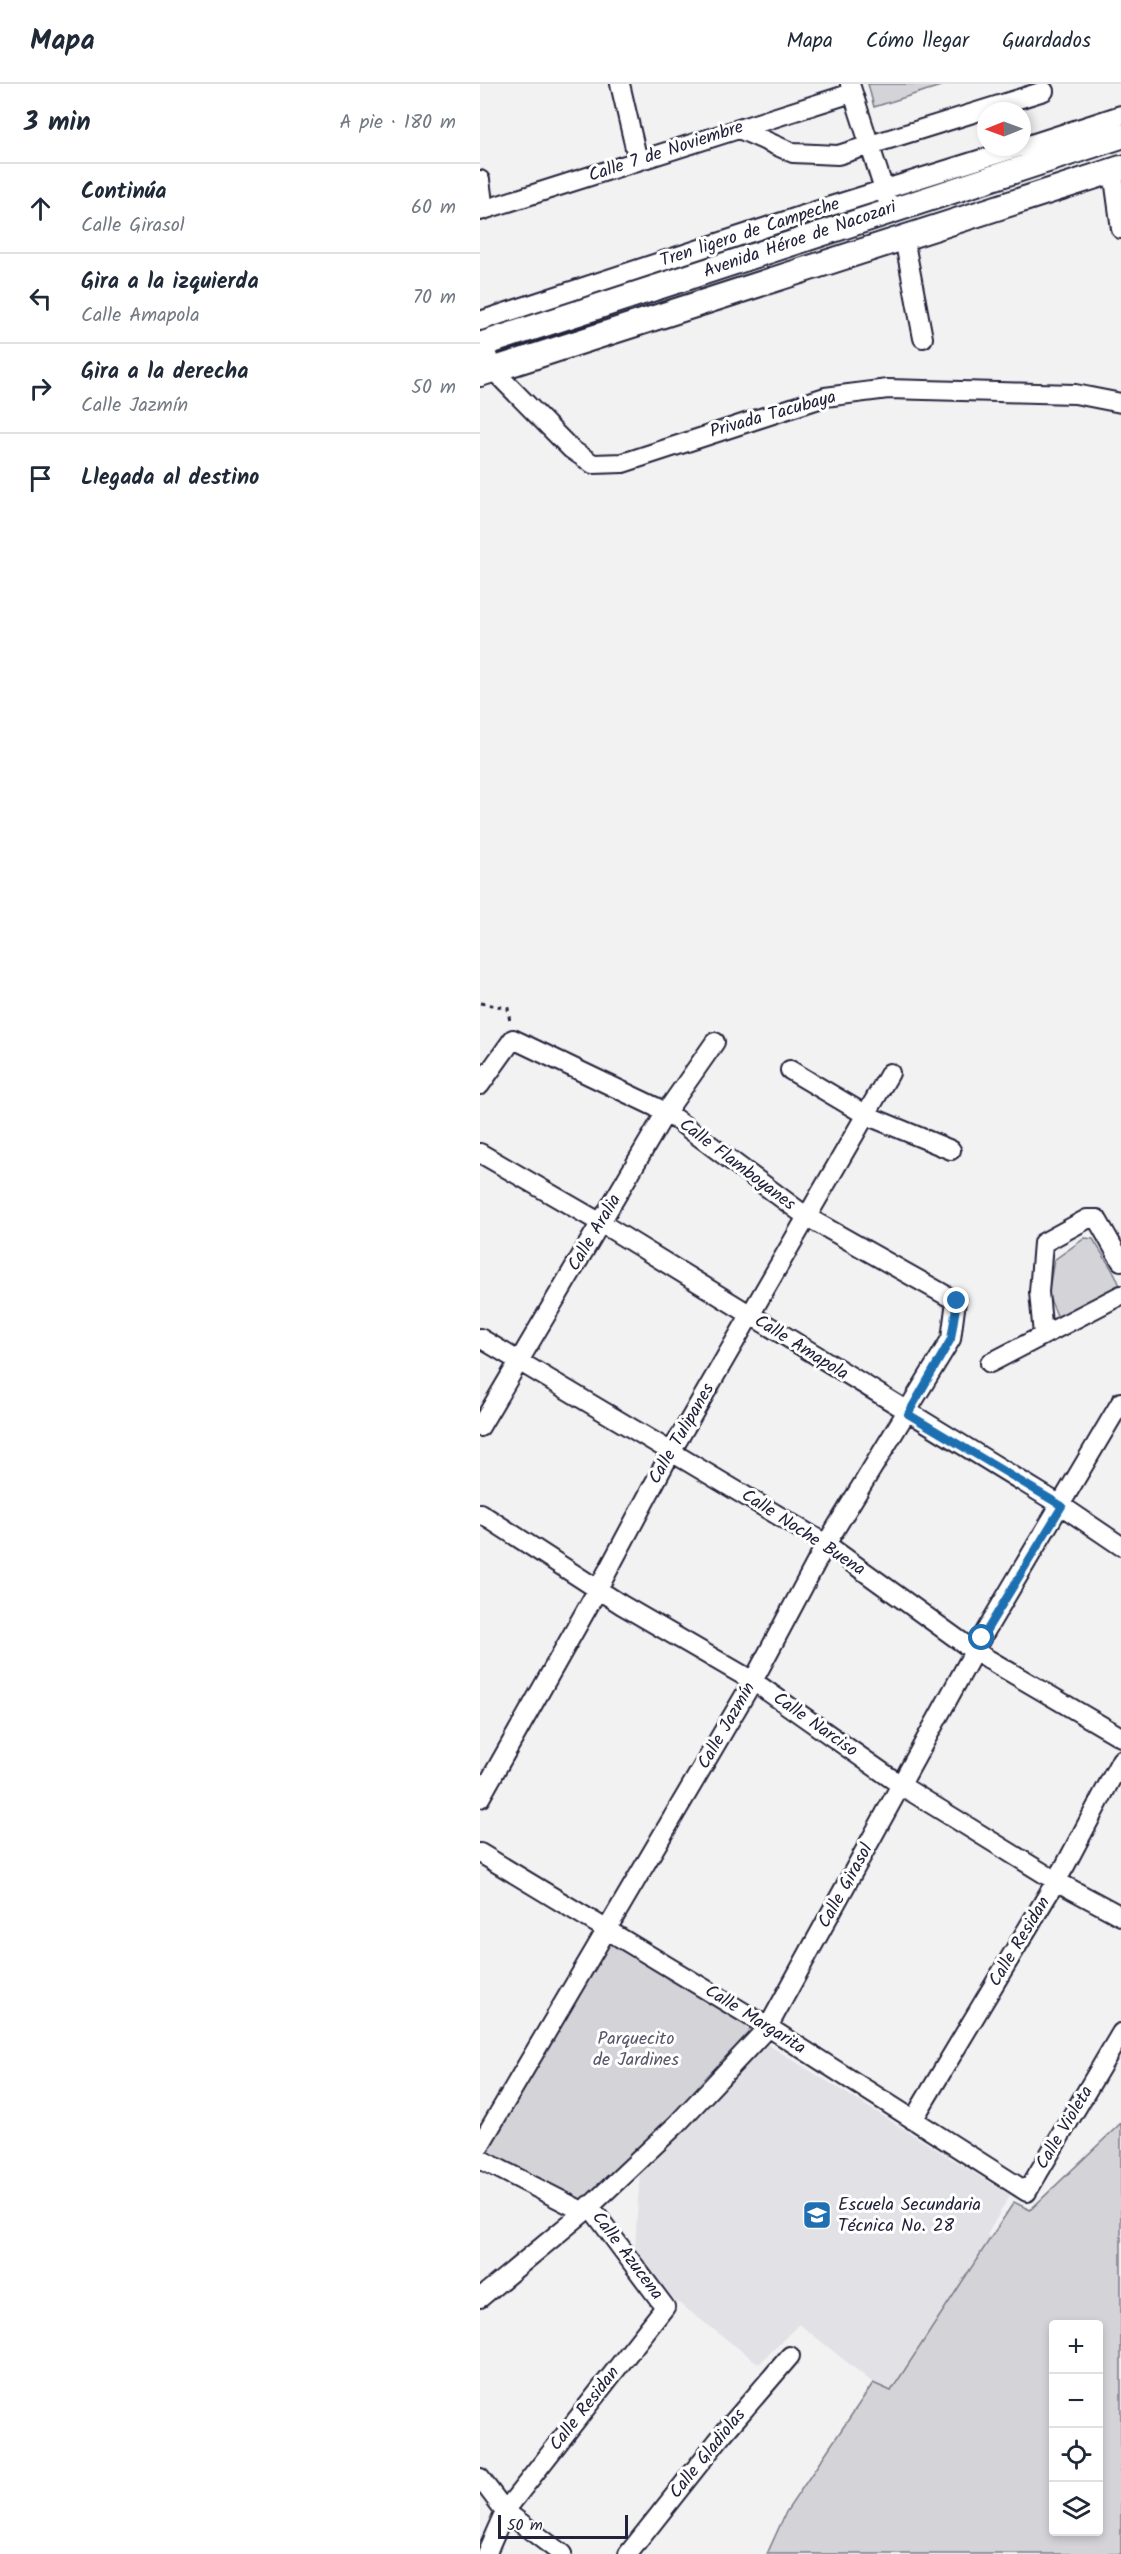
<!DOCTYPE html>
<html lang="es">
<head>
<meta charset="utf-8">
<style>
  :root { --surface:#fff; --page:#f6f6f7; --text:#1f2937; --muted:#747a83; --line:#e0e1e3 }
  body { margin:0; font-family:Kalam,sans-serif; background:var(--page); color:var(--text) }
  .controls { position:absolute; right:18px; bottom:18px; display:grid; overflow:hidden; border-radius:6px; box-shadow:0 3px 9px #0003 }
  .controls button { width:54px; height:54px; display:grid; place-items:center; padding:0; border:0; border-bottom:2px solid var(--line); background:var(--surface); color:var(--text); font:30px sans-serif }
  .compass { position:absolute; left:497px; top:18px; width:54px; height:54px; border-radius:50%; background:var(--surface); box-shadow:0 3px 9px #0003; rotate:269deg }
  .scale { position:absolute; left:18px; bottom:15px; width:130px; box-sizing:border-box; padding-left:6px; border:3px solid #22223b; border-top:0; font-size:16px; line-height:21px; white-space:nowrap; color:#22223b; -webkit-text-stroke:4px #fff; paint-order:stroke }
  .stop { position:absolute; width:18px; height:18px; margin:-14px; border:4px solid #1f6fb2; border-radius:50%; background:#fff }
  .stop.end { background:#1f6fb2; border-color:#fff; box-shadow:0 2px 6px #0008 }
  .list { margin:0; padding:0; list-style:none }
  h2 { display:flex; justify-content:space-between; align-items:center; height:78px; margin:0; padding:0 24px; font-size:26px }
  h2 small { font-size:20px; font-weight:400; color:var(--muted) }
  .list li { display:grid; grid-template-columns:39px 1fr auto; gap:18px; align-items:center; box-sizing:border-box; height:90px; padding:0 24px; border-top:2px solid var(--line) }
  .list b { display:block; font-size:22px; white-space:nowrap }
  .list p { margin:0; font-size:20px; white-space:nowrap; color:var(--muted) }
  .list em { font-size:20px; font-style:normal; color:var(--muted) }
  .icon { flex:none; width:33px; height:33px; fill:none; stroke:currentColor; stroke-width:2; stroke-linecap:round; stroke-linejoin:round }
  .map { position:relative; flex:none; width:641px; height:2470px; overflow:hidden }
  header { display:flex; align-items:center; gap:36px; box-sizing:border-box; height:84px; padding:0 30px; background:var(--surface); border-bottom:2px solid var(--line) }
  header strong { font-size:28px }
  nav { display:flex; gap:33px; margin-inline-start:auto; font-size:21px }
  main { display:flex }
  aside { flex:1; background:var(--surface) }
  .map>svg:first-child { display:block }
</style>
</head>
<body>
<header>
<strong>Mapa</strong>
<nav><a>Mapa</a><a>Cómo llegar</a><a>Guardados</a></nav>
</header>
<main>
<aside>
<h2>3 min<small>A pie · 180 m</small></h2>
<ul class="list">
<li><svg class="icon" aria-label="ahead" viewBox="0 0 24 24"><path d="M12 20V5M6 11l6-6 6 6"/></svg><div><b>Continúa</b><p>Calle Girasol</p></div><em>60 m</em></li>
<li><svg class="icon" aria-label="left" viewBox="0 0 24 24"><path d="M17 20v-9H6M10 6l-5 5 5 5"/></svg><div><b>Gira a la izquierda</b><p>Calle Amapola</p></div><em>70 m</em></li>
<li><svg class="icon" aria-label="right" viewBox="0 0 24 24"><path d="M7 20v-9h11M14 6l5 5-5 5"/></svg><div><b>Gira a la derecha</b><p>Calle Jazmín</p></div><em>50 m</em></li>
<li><svg class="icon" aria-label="arrive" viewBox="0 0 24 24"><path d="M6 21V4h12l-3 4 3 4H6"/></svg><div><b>Llegada al destino</b></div></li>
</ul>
</aside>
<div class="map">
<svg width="641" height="2470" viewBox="0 0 641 2470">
  <rect width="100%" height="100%" fill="#f2f2f3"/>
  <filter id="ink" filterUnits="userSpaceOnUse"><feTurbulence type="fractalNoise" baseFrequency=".0167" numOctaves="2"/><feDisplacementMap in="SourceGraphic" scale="12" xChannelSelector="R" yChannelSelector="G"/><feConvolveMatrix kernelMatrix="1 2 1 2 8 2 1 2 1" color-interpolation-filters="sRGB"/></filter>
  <g filter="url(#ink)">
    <path fill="#e2e2e6" d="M287 1960 530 2111 507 2151 523 2160 412 2314 319 2240 279 2280 192 2214 155 2163 160 2086Z"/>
    <path fill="#d3d3d8" stroke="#7a7a8a" stroke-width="1.5" fill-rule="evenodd" d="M388 0H467L394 23Z
      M605 1154 613 1155 635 1190 641 1204 580 1238 568 1211 574 1176Z
      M129 1846 288 1943 103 2124 1 2076Z
      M641 2039V2470H287L306 2428 393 2299 411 2307 534 2118 550 2126ZM618 2240V2448H574V2240Z"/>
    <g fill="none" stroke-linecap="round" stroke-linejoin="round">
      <g stroke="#22223b" stroke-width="22">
        <path id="minor" d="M140 0 158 77
          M370 0 407 115
          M259 45 313 69 358 71 564 7
          M542 63 641 31
          M633 87 641 145
          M0 96 4 126
          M0 127 372 9
          M424 154 443 254
          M0 237 351 122 540 63
          M3 261 13 286 91 365 113 380 143 379 345 313 408 305 595 310 641 319
          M310 986 386 1031 471 1066
          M0 1001 33 955 186 1028 327 1133 476 1217 471 1255 346 1460 273 1597 0 2061
          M0 1069 121 1139 582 1422 641 1462
          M563 1251 559 1208 563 1159 607 1135H617L641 1177
          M0 1254 346 1460 494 1567 641 1653
          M510 1279 641 1211
          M0 1343 186 1028 235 958
          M0 1429 142 1521 273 1597 422 1702 576 1797 641 1832
          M0 1714 118 1505 191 1368 410 989
          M0 1769 288 1943 547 2108 641 1949
          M433 2036 585 1782 641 1676
          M0 2075 104 2128
          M0 2214 104 2128 197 2040 288 1943 502 1553 641 1318
          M0 2394 25 2427 82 2470
          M6 2470 25 2427 185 2223 109 2121
          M148 2470 243 2350 310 2272"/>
      </g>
      <g stroke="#22223b" stroke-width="28">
        <path id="major" d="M0 261 641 52
          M0 290 641 84"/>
      </g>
      <path stroke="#22223b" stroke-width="3" stroke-dasharray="4.5 4.5" stroke-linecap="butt" d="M0 919 28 924 30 939"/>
      <use href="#minor" stroke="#fff" stroke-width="18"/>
      <use href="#major" stroke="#fff" stroke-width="24"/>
    </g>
  </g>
  <g fill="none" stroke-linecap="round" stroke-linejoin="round" filter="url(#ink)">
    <path stroke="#1f6fb2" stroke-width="8" d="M477 1217 471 1255 428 1330 582 1422 502 1554"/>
  </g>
  <defs>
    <g id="school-square" transform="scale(1.5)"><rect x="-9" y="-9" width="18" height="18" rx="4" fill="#1f6fb2" stroke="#fff"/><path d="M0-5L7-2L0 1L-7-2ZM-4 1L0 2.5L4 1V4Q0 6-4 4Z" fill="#fff"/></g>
  </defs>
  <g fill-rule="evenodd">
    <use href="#school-square" x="337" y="2131"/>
  </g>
  <g text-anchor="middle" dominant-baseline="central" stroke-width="6" stroke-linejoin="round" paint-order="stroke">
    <g font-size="18" fill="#22223b" stroke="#fff">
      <text transform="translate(186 68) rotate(-18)">Calle 7 de Noviembre</text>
      <text transform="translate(270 149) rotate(-18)">Tren ligero de Campeche</text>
      <text transform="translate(320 156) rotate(-19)">Avenida Héroe de Nacozari</text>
      <text transform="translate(293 331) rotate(-16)">Privada Tacubaya</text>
      <text transform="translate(257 1081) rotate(37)">Calle Flamboyanes</text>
      <text transform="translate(115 1149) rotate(-59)">Calle Aralia</text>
      <text transform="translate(321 1264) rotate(32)">Calle Amapola</text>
      <text transform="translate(202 1350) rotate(-60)">Calle Tulipanes</text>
      <text transform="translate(323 1449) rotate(33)">Calle Noche Buena</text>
      <text transform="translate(335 1641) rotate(35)">Calle Narciso</text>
      <text transform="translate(247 1642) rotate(-60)">Calle Jazmín</text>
      <text transform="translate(366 1802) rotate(-61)">Calle Girasol</text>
      <text transform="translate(540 1858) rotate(-59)">Calle Residan</text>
      <text transform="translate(275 1936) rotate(32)">Calle Margarita</text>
      <text transform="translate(585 2044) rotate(-59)">Calle Violeta</text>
      <text transform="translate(147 2172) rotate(53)">Calle Azucena</text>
      <text transform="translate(105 2325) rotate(-52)">Calle Residan</text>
      <text transform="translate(228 2370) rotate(-51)">Calle Gladiolas</text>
    </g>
    <g font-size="18" fill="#57576a" stroke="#fff">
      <text x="156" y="1955">Parquecito<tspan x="156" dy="21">de Jardines</tspan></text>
    </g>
    <g font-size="18" fill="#22223b" stroke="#fff" text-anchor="start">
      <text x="358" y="2121">Escuela Secundaria<tspan x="358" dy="21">Técnica No. 28</tspan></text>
    </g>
  </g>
</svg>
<div class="controls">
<button>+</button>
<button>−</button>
<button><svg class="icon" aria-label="locate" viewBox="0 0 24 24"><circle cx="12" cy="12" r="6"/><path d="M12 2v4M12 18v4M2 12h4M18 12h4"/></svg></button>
<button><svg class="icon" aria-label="layers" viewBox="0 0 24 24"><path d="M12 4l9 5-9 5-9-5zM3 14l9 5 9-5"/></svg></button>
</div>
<svg class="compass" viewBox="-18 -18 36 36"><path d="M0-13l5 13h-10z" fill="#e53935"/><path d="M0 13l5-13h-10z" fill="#747a83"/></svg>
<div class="scale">50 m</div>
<div class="stop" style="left:502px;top:1554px"></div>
<div class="stop end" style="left:477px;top:1217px"></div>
</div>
</main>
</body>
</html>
